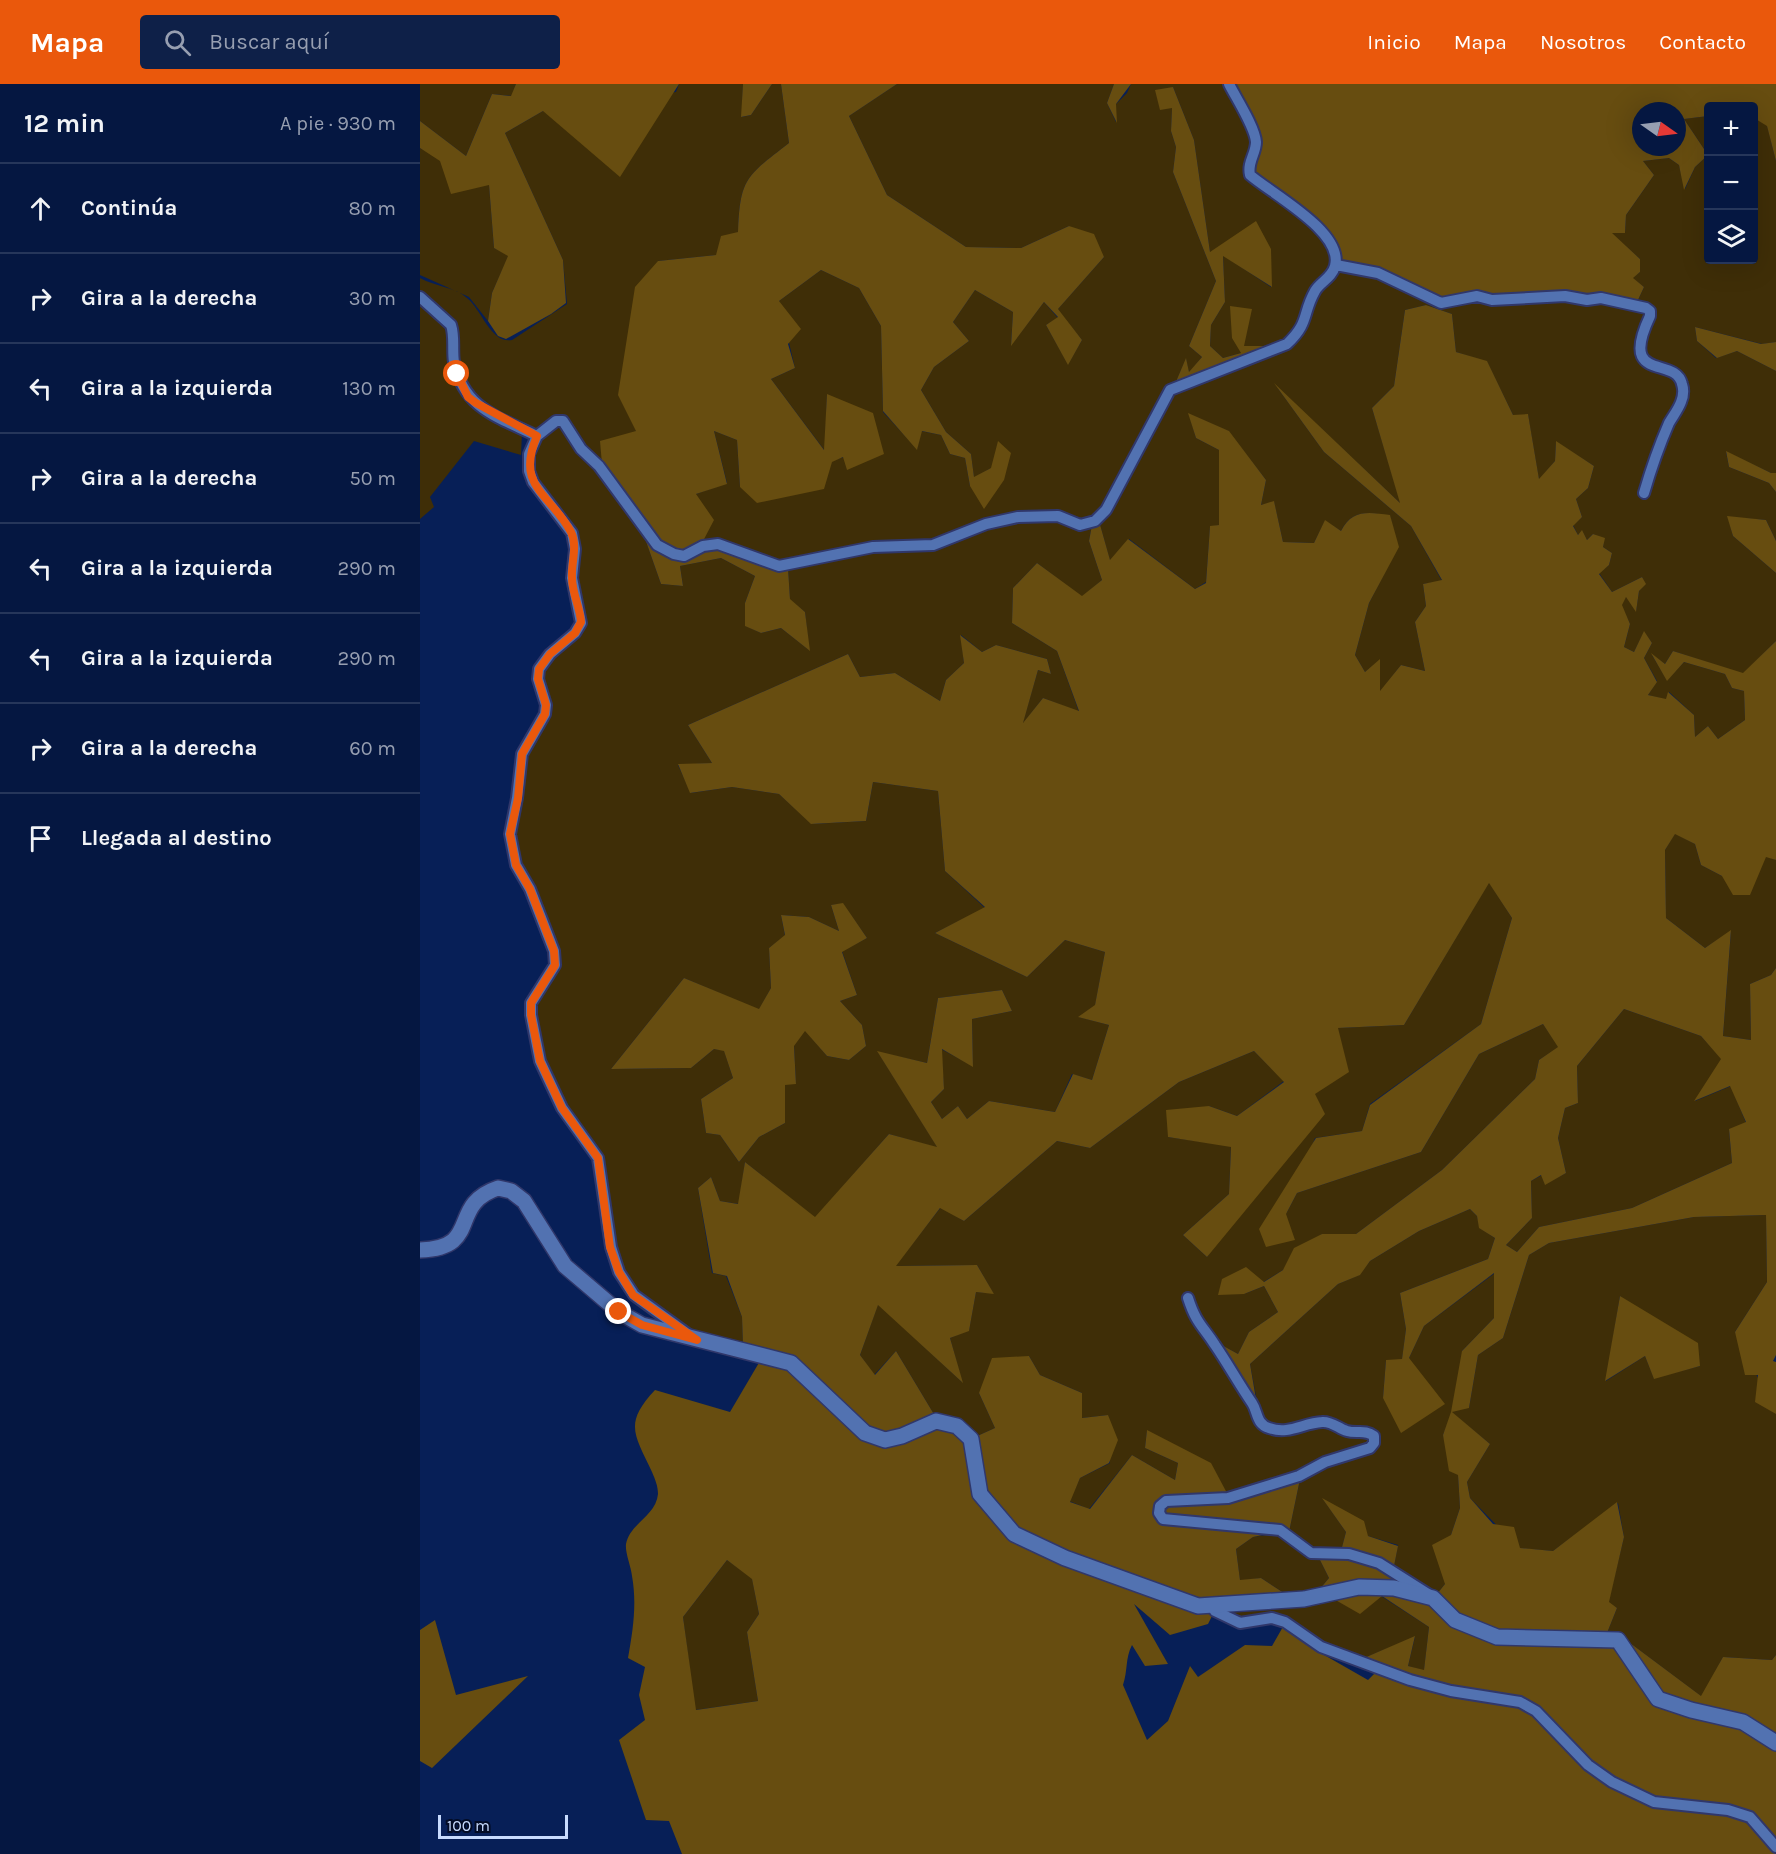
<!DOCTYPE html>
<html lang="es">
<head>
<meta charset="utf-8">
<style>
  :root { --surface:#051741; --page:#0e2048; --text:#f1f3f6; --muted:#979fb1; --line:#26365a; --accent:#ea580c }
  body { margin:0; font-family:Karla,sans-serif; background:var(--page); color:var(--text) }
  .controls { position:absolute; right:18px; top:18px; display:grid; overflow:hidden; border-radius:6px; box-shadow:0 6px 24px #0002 }
  .controls button { width:54px; height:54px; display:grid; place-items:center; padding:0; border:0; border-bottom:2px solid var(--line); background:var(--surface); color:var(--text); font:30px sans-serif }
  .compass { position:absolute; left:1212px; top:18px; width:54px; height:54px; border-radius:50%; background:var(--surface); box-shadow:0 6px 24px #0002; rotate:104deg }
  .scale { position:absolute; left:18px; bottom:15px; width:130px; box-sizing:border-box; padding-left:6px; border:3px solid #c8dbfe; border-top:0; font-size:16px; line-height:21px; white-space:nowrap; color:#c8dbfe; -webkit-text-stroke:4px #030c25; paint-order:stroke }
  .stop { position:absolute; width:18px; height:18px; margin:-14px; border:4px solid #ea580c; border-radius:50%; background:#fff }
  .stop.end { background:#ea580c; border-color:#fff; box-shadow:0 2px 6px #0008 }
  .list { margin:0; padding:0; list-style:none }
  h2 { display:flex; justify-content:space-between; align-items:center; height:78px; margin:0; padding:0 24px; font-size:26px }
  h2 small { font-size:20px; font-weight:400; color:var(--muted) }
  .list li { display:grid; grid-template-columns:39px 1fr auto; gap:18px; align-items:center; box-sizing:border-box; height:90px; padding:0 24px; border-top:2px solid var(--line) }
  .list b { display:block; font-size:22px; white-space:nowrap }
  .list em { font-size:20px; font-style:normal; color:var(--muted) }
  .icon { flex:none; width:33px; height:33px; fill:none; stroke:currentColor; stroke-width:2; stroke-linecap:round; stroke-linejoin:round }
  .map { position:relative; flex:none; width:1356px; height:1770px; overflow:hidden }
  header { display:flex; align-items:center; gap:36px; box-sizing:border-box; height:84px; padding:0 30px; background:var(--accent); color:#fff }
  header strong { font-size:28px }
  nav { display:flex; gap:33px; margin-inline-start:auto; font-size:21px }
  .search { width:420px; height:54px; background:var(--page); display:flex; align-items:center; gap:15px; box-sizing:border-box; padding:0 21px; border-radius:6px; color:var(--muted); font-size:22px }
  main { display:flex }
  aside { flex:1; background:var(--surface) }
  .map>svg:first-child { display:block }
</style>
</head>
<body>
<header>
<strong>Mapa</strong>
<div class="search"><svg class="icon" aria-label="search" viewBox="0 0 24 24"><circle cx="10" cy="10" r="6"/><path d="M15 15l6 6"/></svg>Buscar aquí</div>
<nav><a>Inicio</a><a>Mapa</a><a>Nosotros</a><a>Contacto</a></nav>
</header>
<main>
<aside>
<h2>12 min<small>A pie · 930 m</small></h2>
<ul class="list">
<li><svg class="icon" aria-label="ahead" viewBox="0 0 24 24"><path d="M12 20V5M6 11l6-6 6 6"/></svg><div><b>Continúa</b></div><em>80 m</em></li>
<li><svg class="icon" aria-label="right" viewBox="0 0 24 24"><path d="M7 20v-9h11M14 6l5 5-5 5"/></svg><div><b>Gira a la derecha</b></div><em>30 m</em></li>
<li><svg class="icon" aria-label="left" viewBox="0 0 24 24"><path d="M17 20v-9H6M10 6l-5 5 5 5"/></svg><div><b>Gira a la izquierda</b></div><em>130 m</em></li>
<li><svg class="icon" aria-label="right" viewBox="0 0 24 24"><path d="M7 20v-9h11M14 6l5 5-5 5"/></svg><div><b>Gira a la derecha</b></div><em>50 m</em></li>
<li><svg class="icon" aria-label="left" viewBox="0 0 24 24"><path d="M17 20v-9H6M10 6l-5 5 5 5"/></svg><div><b>Gira a la izquierda</b></div><em>290 m</em></li>
<li><svg class="icon" aria-label="left" viewBox="0 0 24 24"><path d="M17 20v-9H6M10 6l-5 5 5 5"/></svg><div><b>Gira a la izquierda</b></div><em>290 m</em></li>
<li><svg class="icon" aria-label="right" viewBox="0 0 24 24"><path d="M7 20v-9h11M14 6l5 5-5 5"/></svg><div><b>Gira a la derecha</b></div><em>60 m</em></li>
<li><svg class="icon" aria-label="arrive" viewBox="0 0 24 24"><path d="M6 21V4h12l-3 4 3 4H6"/></svg><div><b>Llegada al destino</b></div></li>
</ul>
</aside>
<div class="map">
<svg width="1356" height="1770" viewBox="0 0 1356 1770">
  <rect width="100%" height="100%" fill="#071f57"/>
  <path fill="#3f2e07" fill-rule="evenodd" d="M0 0H96L92 12 72 10 46 72 0 37Z
    M259 0H323L322 33 331 31 352 0H361L369 59C327 92 320 93 318 148L296 171 238 177 216 347 182 380 164 363 145 334 116 348 58 317 40 289 36 247 0 209V194C14 202 35 203 47 214 62 226 71 260 92 256L147 220 143 176 85 49 123 27 256 8Z
    M477 0H694L687 19 696 38V20L707 9 711 0H805L900 149C906 158 912 168 912 179 912 191 876 251 865 258 854 265 836 262 824 262L821 269 803 274 790 262 791 241 805 218 803 171 851 203V165L790 168 774 56 753 3 751 47 756 63 753 88 796 197 769 262 782 273 769 289 766 275 755 300 683 425 673 434 660 438 598 430 513 458 359 478 282 459 276 410 307 399 294 347 317 356 320 403 424 373 428 385 407 310 405 367 351 295 375 284 359 217 401 186 439 204 461 242 463 328 497 365 501 347 521 351 530 370 545 374 550 402 571 384 554 394 551 370 526 348 501 306 514 283 549 257 533 238 555 206 593 228 591 261 624 218 638 234 626 241 648 280 662 256 637 226 684 173 649 142 601 164 546 163 467 111 429 32Z
    M1288 32V176H1334V34L1347 41 1356 77V258L1342 260 1275 243 1277 257 1296 274 1317 267 1356 287V389H1351L1306 368 1309 383 1349 399 1356 408V457L1346 436 1308 433 1313 452 1356 489V557L1323 590 1253 567 1245 580 1232 571 1247 596 1264 578 1305 590 1312 604 1324 607 1325 636 1298 655 1288 642 1275 653 1274 631 1249 608 1247 616 1228 611 1237 597 1224 574 1232 559 1224 548 1214 568 1204 563 1210 540 1201 521 1206 512 1216 527 1219 507 1225 500 1222 493 1192 508 1179 489 1189 481 1192 469 1183 463 1184 455 1173 450 1167 456 1162 447 1158 451 1153 441 1162 433 1156 415 1168 404 1174 382 1136 358 1135 377 1119 396 1108 331H1093L1067 278 1036 268 1032 230 1006 221 985 226 974 302 952 324 981 420 857 303 904 368 991 442 1022 497 1003 500 1006 522 995 538 1005 587 981 581 960 608V576L945 588 935 571 949 519 978 463 970 432C948 428 932 425 921 447L905 437 894 459 863 458 854 418 841 421 846 396 808 347 769 330 776 354 799 366V441L790 443 786 498 775 505 709 455 690 477 679 437 688 429 752 308 869 263 884 248 898 208 913 194 917 185 957 193 1020 223H1031L1058 215 1072 219 1146 215 1167 219 1181 218 1227 229C1225 241 1216 252 1216 265 1218 293 1257 282 1260 308L1232 371 1221 410 1226 412 1238 373 1253 338 1263 321 1265 297C1253 283 1231 282 1225 272 1217 257 1234 240 1233 225L1217 218 1224 203 1212 194 1220 188V175L1191 149H1205L1206 131 1234 91 1223 77 1249 74 1259 81 1265 105 1275 83 1288 71 1264 35Z
    M0 64 69 101 74 164 89 171 72 209 68 237 49 213 0 191Z
    M0 217 29 242 45 314 102 348 101 371 54 357 10 413 14 423 0 435Z
    M137 340H141L159 368 176 384 222 446 241 500 263 502 260 482 301 474 335 492 325 519 326 542 341 549 361 544 389 566 385 528 370 516 368 484 454 466 514 465 567 444 598 436H638L660 445 672 441 669 457 682 496 662 513 617 479 593 504 592 539 637 567 659 628 623 614 602 641 618 586 631 590 627 575 576 561 562 568 541 551 544 579 526 596 520 617 475 589 440 593 428 570 268 641 292 679 258 681 271 709 312 703 359 710 392 740 446 737 453 698 518 707 525 787 565 824 515 849 607 893 645 856 685 868 675 922 659 933 689 941 672 996 652 990 635 1028 569 1017 547 1035 538 1022 522 1035 511 1018 524 1005 521 965 553 982 552 935 592 927 582 906 518 914 507 979 458 968 518 1064 469 1050 395 1134 325 1078 319 1120 300 1117 291 1093 278 1104 292 1189 306 1192 322 1233 323 1262 274 1250 216 1209 202 1186 194 1163 182 1073 144 1021 123 976 114 920C121 909 136 894 138 881 145 846 90 785 93 749 94 738 99 726 101 714 103 701 102 686 105 673 109 656 127 644 129 625 131 612 118 598 123 586 130 569 148 564 158 551 172 533 157 513 155 494 154 484 159 473 157 462 152 413 72 392 137 340ZM423 820 447 854 422 867 437 911 420 917 442 941 446 962 429 976 407 972 385 946 374 961 376 1000H365V1039L339 1053 319 1078 300 1051 286 1049 281 1015 313 994 304 966 294 965 271 984 191 985 264 894 339 926 351 904 349 864 365 852 361 831 389 833 419 847 411 821Z
    M1255 749 1275 760 1281 781 1302 792 1346 772 1356 776V884L1351 891 1330 900 1331 956 1303 952 1311 847 1285 864 1246 834 1245 766Z
    M1069 798 1092 834 1061 940 950 1020 942 1047 895 1054 866 1130 877 1109 1001 1068 1059 970 1123 940 1139 963 1119 976 1115 995 1022 1086 936 1150H902L863 1186 824 1210 844 1202 858 1228 829 1248 818 1270 798 1259 767 1222C774 1242 783 1247 794 1265 811 1293 828 1320 847 1347L874 1350 902 1341 950 1353 948 1361 878 1389 808 1411 727 1347 725 1364 758 1379 755 1396 712 1371 669 1425 649 1417 660 1394 690 1379 688 1331 662 1334V1309L620 1291 609 1272 559 1309 575 1344 555 1353 515 1332 476 1267 454 1291 440 1271 458 1220 542 1298 530 1254 549 1246 556 1208 573 1209 557 1181 475 1182 521 1123 544 1137 637 1057 670 1064 759 998 834 967 864 997 817 1032 789 1022 748 1053 811 1062 809 1110 763 1151 787 1173 895 1010 917 944 984 941Z
    M1204 925 1281 952 1302 975 1275 1017 1311 1002 1326 1039 1309 1046 1312 1079 1212 1124 1119 1143 1097 1168 1086 1161 1112 1134 1111 1097 1122 1091 1125 1100 1146 1089 1138 1054 1145 1024 1158 1019 1157 982Z
    M1050 1125 1057 1132 1060 1144 1075 1154 1068 1175 980 1209 986 1245 982 1276H966L963 1314 989 1274 1004 1242 1075 1189 1074 1234 1042 1267 1049 1324 1058 1271 1083 1254 1109 1171 1129 1159 1274 1133 1346 1131 1347 1198 1315 1248 1356 1330V1571L1352 1576 1303 1573 1282 1613 1202 1553 1187 1549 1197 1524 1188 1519 1204 1453 1198 1419 1133 1467 1099 1464 1050 1414 1047 1398 1070 1360 1032 1329 1023 1351 1038 1391 1040 1424 1031 1451 1025 1500 1017 1510 974 1482 978 1461 948 1452 903 1415 926 1448 921 1467 892 1466 869 1448 880 1395 906 1381 952 1367 957 1350 928 1344 909 1335 874 1343 849 1341 840 1333 830 1280 918 1200 939 1191 950 1177 999 1147ZM1200 1212 1280 1282 1234 1294 1225 1272 1186 1297Z
    M859 1449 899 1474 909 1494 899 1506 867 1511 841 1494 820 1497 816 1465 833 1453Z
    M307 1476 332 1494 339 1530 327 1548 338 1617 275 1626 263 1533Z
    M961 1512 1009 1543 1004 1587 988 1582 995 1553 944 1574 903 1559 866 1535 826 1537 797 1525 912 1514Z"/>
  <path fill="#674d10" fill-rule="evenodd" d="M96 0H259L200 93 123 27 85 49 143 176 146 219 131 230 86 255 78 252 68 237 72 209 88 172 74 164 69 101 31 110 20 77 0 64V37L46 72 72 10 91 12Z
    M323 0H352L331 31 321 33Z
    M361 0H477L429 32 467 111 546 163 601 164 649 142 674 150 684 173 638 225 662 256 648 281 626 241 638 233 624 218 591 262 593 228 555 206 533 238 549 257 514 283 501 306 526 348 551 370 554 393 571 384 578 357 591 369 584 396 564 425 550 402 545 374 530 370 521 351 502 347 497 366 463 327 461 242 439 204 401 186 359 217 381 245 368 260 375 284 351 295 404 366 407 310 453 329 464 370 427 386 423 373 412 378 404 405 337 419 320 403 317 356 294 347 307 400 276 410 294 436 282 459 263 469 240 458 182 380 180 357 216 347 198 311 215 203 238 177 296 171 301 152 318 148C320 93 327 92 369 59Z
    M694 0H711L696 20 697 39 687 19Z
    M812 0H1356V77L1347 42 1334 34V22H1288V32L1264 35 1288 71 1275 83 1264 106 1259 81 1249 74 1223 77 1234 91 1206 131 1205 149H1192L1220 175V188L1213 194 1224 203 1217 218 1181 211 1021 216 918 178 916 164 832 89 839 65ZM1221 27H1257V63H1221Z
    M753 3 774 56 790 168 836 137 851 165 852 203 803 172 805 218 791 241 790 262 803 274 821 269 812 254 810 222 832 225 824 262H855L755 300 766 274 769 288 782 273 769 262 796 197 753 88 756 63 751 47 752 24 740 26 735 6Z
    M1006 221 1032 230 1036 268 1067 277 1093 331 1108 330 1119 395 1135 377 1136 357 1174 382 1168 404 1156 415 1162 433 1153 442 1158 451 1162 446 1167 456 1173 450 1185 454 1183 463 1192 469 1189 481 1179 490 1192 508 1222 493 1226 500 1219 507 1216 528 1206 513 1202 521 1210 540 1204 563 1214 568 1224 547 1232 559 1224 574 1237 598 1228 611 1246 615 1248 608 1274 631 1275 653 1288 642 1298 655 1325 636 1324 607 1312 604 1305 590 1264 578 1247 597 1231 569 1245 580 1253 567 1323 589 1356 557V776L1346 773 1330 811H1313L1302 792 1281 781 1275 760 1255 750 1245 766 1246 834 1285 864 1311 846 1303 952 1331 956 1330 900 1351 891 1356 884V1271L1353 1277 1356 1278V1330L1335 1318 1338 1291H1325L1315 1248 1347 1198 1346 1131 1274 1133 1129 1159 1109 1171 1083 1254 1058 1271 1049 1324 1032 1328 1070 1360 1047 1398 1050 1414 1073 1440 1094 1443 1100 1464 1133 1467 1197 1418 1204 1453 1189 1518 1197 1524 1187 1549 1079 1548 1039 1533 1017 1510 1025 1500 1012 1461 1031 1451 1040 1424 1038 1391 1029 1387 1023 1351 1031 1328 1042 1267 1074 1234V1189L1004 1242 989 1274 1025 1320 981 1349 963 1314 966 1276 982 1275 986 1245 980 1209 1068 1175 1075 1154 1059 1144 1057 1132 1050 1125 999 1147 950 1177 940 1191 918 1200 830 1280 837 1321 798 1259 818 1270 829 1248 858 1228 844 1202 824 1210 798 1211 802 1195 826 1183 844 1198 863 1186 874 1164 902 1150H936L1022 1086 1115 995 1119 976 1138 963 1123 940 1059 970 1001 1068 877 1109 866 1130 875 1156 846 1163 839 1145 896 1054 942 1047 950 1021 1061 940 1092 834 1069 799 984 941 918 944 929 988 895 1010 905 1030 787 1173 763 1151 809 1110 811 1063 748 1053 746 1026 789 1022 817 1032 864 998 834 967 759 998 670 1064 637 1057 544 1137 520 1124 476 1182 557 1181 574 1210 556 1208 549 1247 530 1254 543 1299 458 1221 440 1271 455 1291 476 1267 515 1332 465 1350 448 1344 373 1274 323 1262 322 1233 307 1192 293 1189 278 1104 291 1093 300 1117 318 1120 325 1078 395 1133 469 1050 517 1063 457 967 507 979 518 914 582 906 592 927 552 935 553 983 522 965 524 1005 511 1018 522 1035 538 1022 547 1035 569 1017 635 1028 653 990 672 996 689 941 658 933 675 921 685 868 645 856 607 893 515 849 565 823 525 787 518 707 453 698 446 737 391 740 359 710 312 703 270 709 258 680 292 679 268 641 428 570 440 593 475 589 520 617 526 596 544 579 540 551 562 568 576 561 627 575 631 590 618 586 603 639 623 614 659 627 637 567 592 539 593 504 617 479 662 512 682 496 669 457 672 441 679 437 690 476 708 455 775 505 786 499 790 442 799 441V366L776 354 768 329 809 347 846 396 841 421 854 417 863 458 894 459 905 436 921 447C932 425 948 428 970 431L979 463 949 519 935 571 945 588 960 575V607L981 581 1005 587 995 538 1006 522 1003 500 1022 496 991 442 904 368 854 299 980 419 952 324 974 302 985 226ZM1204 925 1281 952 1301 975 1274 1017 1310 1002 1326 1038 1309 1045 1312 1079 1212 1124 1119 1143 1097 1168 1086 1161 1112 1134 1111 1097 1121 1091 1125 1101 1146 1089 1138 1054 1145 1024 1158 1019 1157 982Z
    M1275 243 1341 260 1356 258V287L1317 267 1297 274 1277 257Z
    M1306 367 1351 389H1356V408L1349 399 1309 383Z
    M1307 432 1346 436 1356 457V489L1313 452Z
    M222 446 252 474 297 463 368 484 370 515 385 528 390 567 361 544 341 549 325 542V519L335 492 301 474 260 482 263 502 241 500Z
    M423 819 447 854 422 868 437 911 420 917 442 941 446 962 429 976 407 972 385 947 374 962 376 1000 365 1001V1039L339 1053 319 1078 300 1051 286 1049 281 1015 313 994 304 967 294 965 271 984 191 985 264 894 339 925 351 904 349 864 365 851 361 831 389 833 419 847 411 821Z
    M1200 1212 1278 1259 1280 1282 1234 1295 1225 1272 1185 1297Z
    M609 1272 620 1291 662 1309V1334L688 1331 698 1356 689 1379 660 1394 650 1418 670 1425 712 1371 755 1396 758 1379 725 1364 727 1346 791 1379 808 1411 745 1413 736 1429 852 1449 833 1453 816 1465 820 1496 841 1494 867 1511 778 1516 647 1469 597 1446 565 1407 555 1353 575 1344 559 1309 572 1274Z
    M340 1277 368 1284 443 1353 516 1342 535 1347 546 1357 556 1412 591 1455 778 1527 793 1530 788 1540 750 1551 714 1520 748 1580 725 1582 712 1561C705 1575 708 1586 703 1601L727 1656 748 1637 770 1582 778 1593 825 1561 852 1562 864 1541 872 1543 892 1564 948 1596 957 1587 1109 1626 1209 1710 1307 1729 1328 1735 1356 1770H262L249 1737 226 1736 199 1656 225 1636 219 1611 225 1583 208 1574C213 1546 217 1520 212 1492 211 1482 205 1469 206 1460 210 1439 236 1432 238 1410 238 1402 235 1395 232 1388 215 1351 203 1340 235 1306L310 1328ZM307 1476 332 1495 339 1530 327 1548 338 1617 276 1626 263 1533Z
    M880 1395 869 1448 745 1432 743 1423 747 1420 809 1417Z
    M902 1414 944 1437 948 1452 978 1462 974 1482 961 1476 921 1467 926 1448Z
    M899 1474C943 1474 957 1481 994 1504L899 1506 909 1494Z
    M939 1508 973 1509 1011 1519 1033 1542 1196 1561 1235 1620 1321 1643 1356 1665V1757L1338 1735 1234 1715 1214 1706 1171 1679 1118 1625 1011 1599 944 1574 995 1552 988 1582 1004 1586 1009 1543 962 1512 940 1530 912 1514Z
    M15 1536 36 1611 108 1592 12 1684 0 1677V1546Z
    M1202 1553 1281 1612 1303 1573 1352 1576 1356 1571V1653L1242 1611Z"/>
  <g fill="none" stroke-linecap="round" stroke-linejoin="round">
    <g stroke="#30376a" stroke-width="14">
      <path id="street" d="M916 181 958 189 1021 219 1057 212 1072 216 1145 212 1167 216 1181 214 1226 224 1230 227V232C1198 300 1255 271 1262 300 1264 306 1263 313 1261 318 1258 326 1253 332 1249 339 1239 362 1231 385 1224 409
        M0 213 31 241C35 253 32 266 34 278 44 325 78 333 117 352
        M768 1214C776 1239 782 1241 795 1261 808 1280 819 1300 832 1319 838 1328 836 1340 849 1344 869 1351 883 1339 902 1338 912 1337 919 1345 927 1347 937 1350 945 1345 954 1352V1359L950 1364 905 1378 879 1392 808 1414 746 1417 740 1422 739 1429 743 1435 860 1446 891 1469 929 1470 959 1479 1008 1510
        M269 1251 214 1211 199 1188 191 1163 178 1074 142 1024 120 977 111 931V919L135 881 134 867 110 805 96 781 90 750 97 714 102 670 125 630 126 621 118 595 119 585 130 570 155 549 161 539 152 494 155 465 152 449 113 398 109 387V370L117 352 136 337H143L161 365 179 382 237 461 254 470 264 472 283 462 298 460 359 482 453 463 513 461 566 440 598 433 638 432 660 441 675 437 686 426 750 306 867 260C890 238 882 230 895 207 900 198 912 194 915 182 924 148 852 110 830 91 827 78 836 70 836 58 835 43 816 14 809 0
        M790 1520 795 1527 820 1539 852 1534 865 1538 901 1563 990 1596 1031 1607 1100 1618 1116 1627 1168 1681 1192 1698 1234 1718 1308 1726 1330 1733 1356 1763"/>
    </g>
    <g stroke="#30376a" stroke-width="18">
      <path id="secondary" d="M0 1166C63 1164 27 1121 78 1104L91 1107 104 1117 145 1182 199 1228 222 1241 371 1279 445 1349 465 1356 482 1352 516 1337 537 1342 551 1355 560 1410 594 1450 645 1474 778 1522 884 1515 939 1503 974 1504 1013 1514 1035 1536 1077 1553 1198 1556 1238 1615 1271 1626 1323 1638 1356 1659"/>
    </g>
    <use href="#street" stroke="#5272b1" stroke-width="10"/>
    <use href="#secondary" stroke="#5272b1" stroke-width="15"/>
  </g>
  <g fill="none" stroke-linecap="round" stroke-linejoin="round">
    <path stroke="#ea580c" stroke-width="8" d="M37 290 48 313 56 319 117 352C95 403 130 409 151 448 158 462 151 479 152 494 152 509 160 523 161 538L155 549 130 570 119 585 118 595 126 621 125 630 102 670 98 714 90 750 96 781 110 805 134 867 135 881 111 919V931L120 977 142 1024 178 1074 190 1163 199 1188 213 1211 277 1256 222 1241 199 1228"/>
  </g>
</svg>
<div class="controls">
<button>+</button>
<button>−</button>
<button><svg class="icon" aria-label="layers" viewBox="0 0 24 24"><path d="M12 4l9 5-9 5-9-5zM3 14l9 5 9-5"/></svg></button>
</div>
<svg class="compass" viewBox="-18 -18 36 36"><path d="M0-13l5 13h-10z" fill="#e53935"/><path d="M0 13l5-13h-10z" fill="#979fb1"/></svg>
<div class="scale">100 m</div>
<div class="stop" style="left:37px;top:290px"></div>
<div class="stop end" style="left:199px;top:1228px"></div>
</div>
</main>
</body>
</html>
